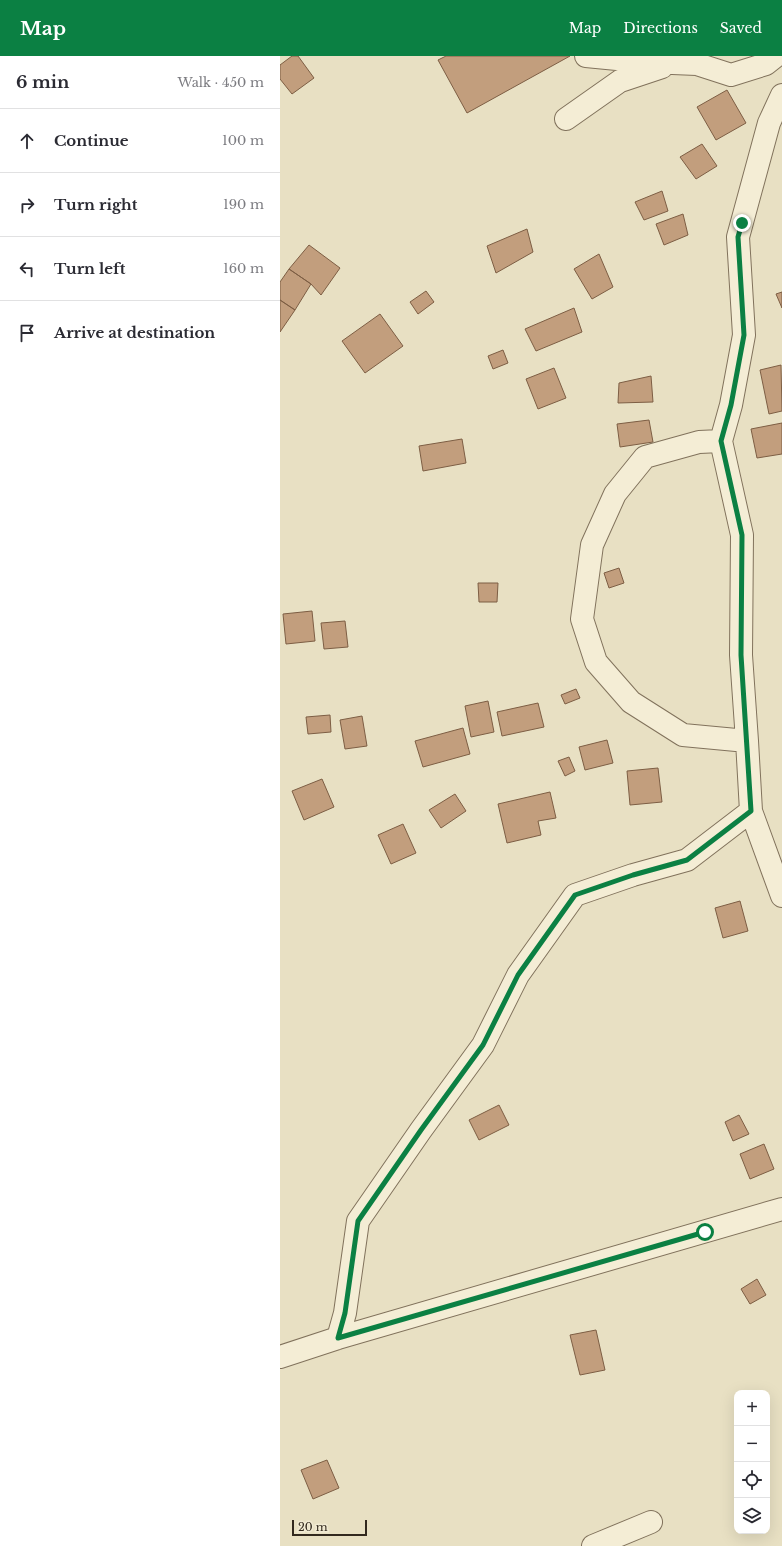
<!DOCTYPE html>
<html lang="en">
<head>
<meta charset="utf-8">
<style>
  :root { --surface:#fff; --page:#f7f7f7; --text:#2b2b33; --muted:#7c7c81; --line:#e1e1e2; --accent:#0b8043 }
  body { margin:0; font-family:"Libre Baskerville",serif; background:var(--page); color:var(--text) }
  .controls { position:absolute; right:12px; bottom:12px; display:grid; overflow:hidden; border-radius:8px; box-shadow:0 4px 16px #0002 }
  .controls button { width:36px; height:36px; display:grid; place-items:center; padding:0; border:0; border-bottom:1px solid var(--line); background:var(--surface); color:var(--text); font:20px sans-serif }
  .scale { position:absolute; left:12px; bottom:10px; width:75px; box-sizing:border-box; padding-left:4px; border:2px solid #32291e; border-top:0; font-size:11px; line-height:14px; white-space:nowrap; color:#32291e; -webkit-text-stroke:3px #f1ead2; paint-order:stroke }
  .stop { position:absolute; width:12px; height:12px; margin:-9px; border:3px solid #0b8043; border-radius:50%; background:#fff }
  .stop.end { background:#0b8043; border-color:#fff; box-shadow:0 1px 4px #0008 }
  .list { margin:0; padding:0; list-style:none }
  h2 { display:flex; justify-content:space-between; align-items:center; height:52px; margin:0; padding:0 16px; font-size:17px }
  h2 small { font-size:13px; font-weight:400; color:var(--muted) }
  .list li { display:grid; grid-template-columns:26px 1fr auto; gap:12px; align-items:center; box-sizing:border-box; height:64px; padding:0 16px; border-top:1px solid var(--line) }
  .list b { display:block; font-size:15px; white-space:nowrap }
  .list em { font-size:13px; font-style:normal; color:var(--muted) }
  .icon { flex:none; width:22px; height:22px; fill:none; stroke:currentColor; stroke-width:2; stroke-linecap:round; stroke-linejoin:round }
  .map { position:relative; flex:none; width:502px; height:1490px; overflow:hidden }
  header { display:flex; align-items:center; gap:24px; box-sizing:border-box; height:56px; padding:0 20px; background:var(--accent); color:#fff }
  header strong { font-size:19px }
  nav { display:flex; gap:22px; margin-inline-start:auto; font-size:14px }
  main { display:flex }
  aside { flex:1; background:var(--surface) }
  .map>svg:first-child { display:block }
</style>
</head>
<body>
<header>
<strong>Map</strong>
<nav><a>Map</a><a>Directions</a><a>Saved</a></nav>
</header>
<main>
<aside>
<h2>6 min<small>Walk · 450 m</small></h2>
<ul class="list">
<li><svg class="icon" aria-label="ahead" viewBox="0 0 24 24"><path d="M12 20V5M6 11l6-6 6 6"/></svg><div><b>Continue</b></div><em>100 m</em></li>
<li><svg class="icon" aria-label="right" viewBox="0 0 24 24"><path d="M7 20v-9h11M14 6l5 5-5 5"/></svg><div><b>Turn right</b></div><em>190 m</em></li>
<li><svg class="icon" aria-label="left" viewBox="0 0 24 24"><path d="M17 20v-9H6M10 6l-5 5 5 5"/></svg><div><b>Turn left</b></div><em>160 m</em></li>
<li><svg class="icon" aria-label="arrive" viewBox="0 0 24 24"><path d="M6 21V4h12l-3 4 3 4H6"/></svg><div><b>Arrive at destination</b></div></li>
</ul>
</aside>
<div class="map">
<svg width="502" height="1490" viewBox="0 0 502 1490">
  <rect width="100%" height="100%" fill="#e8e0c3"/>
  <path fill="#c29e7d" stroke="#7d5e44" d="M12 0H18L34 22 12 38 0 23V9Z
    M166 0H290L187 57 158 4Z
    M447 34 466 67 436 84 417 51Z
    M422 88 437 110 416 123 400 101Z
    M382 135 388 155 364 164 355 146Z
    M403 158 408 179 384 189 376 168Z
    M247 173 253 196 216 217 207 190Z
    M29 189 60 212 41 239 31 228 9 213Z
    M319 198 333 231 312 243 294 213Z
    M9 213 31 228 15 254 0 244V226Z
    M146 235 154 246 138 258 130 246Z
    M502 236V252L496 238Z
    M0 244 15 254 0 276Z
    M294 252 302 276 256 295 245 273Z
    M100 258 123 290 85 317 62 285Z
    M223 294 228 307 213 313 208 300Z
    M501 309 502 355 489 358 480 314Z
    M274 312 286 342 258 353 246 323Z
    M371 320 373 346 338 347 339 327Z
    M369 364 373 386 340 391 337 368Z
    M502 367V398L477 402 471 373Z
    M182 383 186 407 143 415 139 390Z
    M339 512 344 527 329 532 324 517Z
    M198 527H218L217 546H199Z
    M32 555 35 585 6 588 3 558Z
    M65 565 68 591 44 593 41 567Z
    M296 633 300 642 285 648 281 639Z
    M208 645 214 676 191 681 185 650Z
    M258 647 264 671 222 680 217 656Z
    M50 659 51 676 28 678 26 661Z
    M82 660 87 690 65 693 60 664Z
    M183 672 190 698 143 711 135 685Z
    M327 684 333 707 305 714 299 691Z
    M289 701 295 715 285 720 278 705Z
    M378 712 382 746 350 749 347 715Z
    M42 723 54 751 24 764 12 735Z
    M270 736 276 762 258 765 261 779 227 787 218 748Z
    M175 738 186 755 161 772 149 754Z
    M123 768 136 797 111 808 98 779Z
    M460 845 468 875 443 882 435 852Z
    M219 1049 229 1069 199 1084 189 1064Z
    M459 1059 469 1078 453 1085 445 1066Z
    M484 1088 494 1113 470 1123 460 1098Z
    M477 1223 486 1239 470 1248 461 1233Z
    M316 1274 325 1314 300 1319 290 1279Z
    M47 1404 59 1432 33 1443 21 1414Z"/>
  <g fill="none" stroke-linecap="round" stroke-linejoin="round">
    <g stroke="#81725c" stroke-width="24">
      <path id="minor" d="M306 0 368 6 417 8 451 19 486 8 496 0
        M286 63 340 25 382 11
        M441 385 451 349 464 279 458 181 489 67 502 39
        M471 755 502 840
        M58 1282 65 1257 78 1165 141 1074 203 989 238 919 295 839 353 819 407 804 471 755 467 685 403 679 351 646 316 606 302 563 312 489 335 438 365 401 419 386 441 385 462 479 461 599 467 685
        M0 1301 58 1282 502 1153
        M313 1490 371 1466"/>
    </g>
    <use href="#minor" stroke="#f4edd5" stroke-width="22"/>
  </g>
  <g fill="none" stroke-linecap="round" stroke-linejoin="round">
    <path stroke="#0b8043" stroke-width="5" d="M425 1176 58 1282 65 1257 78 1165 141 1074 203 989 238 919 295 839 353 819 407 804 471 755 461 599 462 479 441 385 451 349 464 279 458 181 462 167"/>
  </g>
</svg>
<div class="controls">
<button>+</button>
<button>−</button>
<button><svg class="icon" aria-label="locate" viewBox="0 0 24 24"><circle cx="12" cy="12" r="6"/><path d="M12 2v4M12 18v4M2 12h4M18 12h4"/></svg></button>
<button><svg class="icon" aria-label="layers" viewBox="0 0 24 24"><path d="M12 4l9 5-9 5-9-5zM3 14l9 5 9-5"/></svg></button>
</div>
<div class="scale">20 m</div>
<div class="stop" style="left:425px;top:1176px"></div>
<div class="stop end" style="left:462px;top:167px"></div>
</div>
</main>
</body>
</html>
